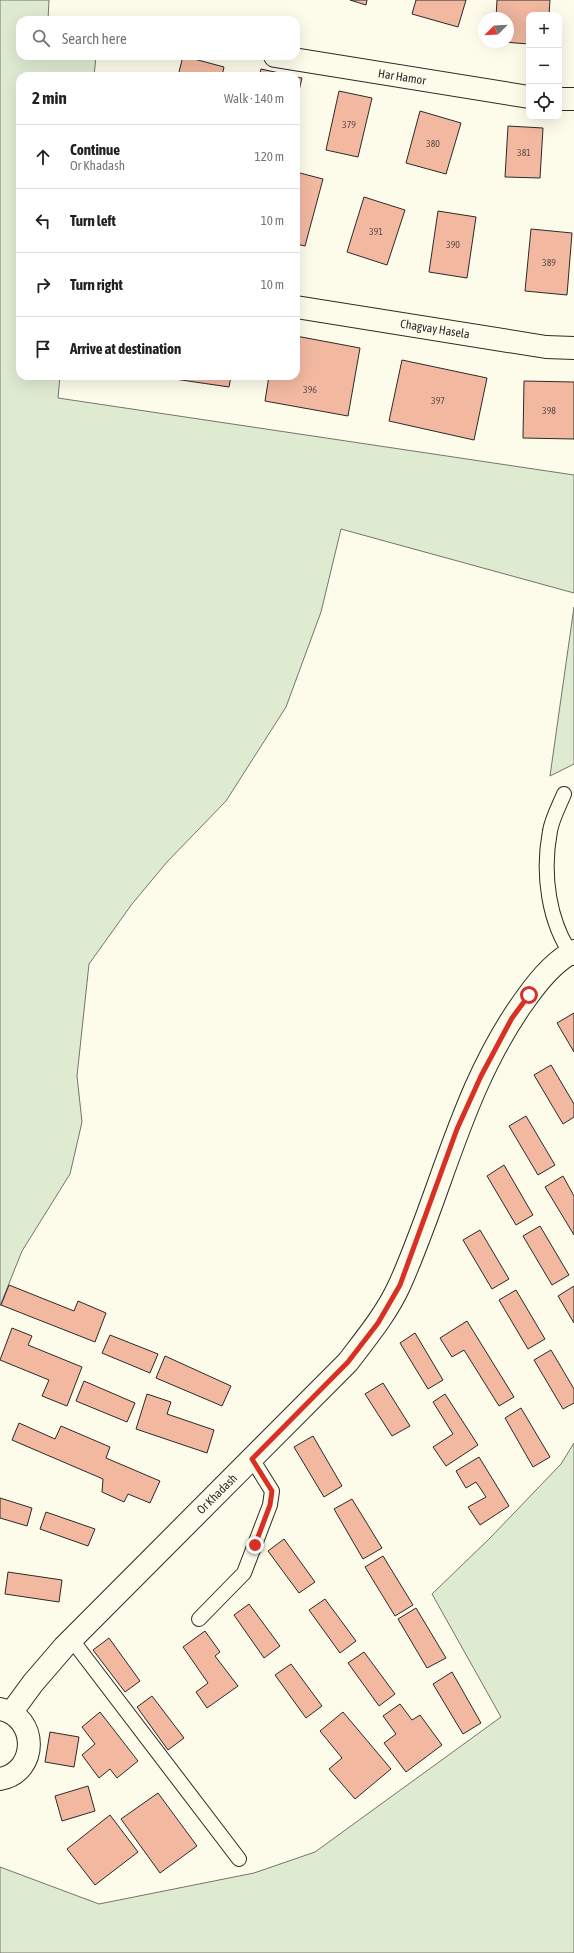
<!DOCTYPE html>
<html lang="en">
<head>
<meta charset="utf-8">
<style>
  :root { --surface:#fff; --page:#f2f2f2; --text:#202124; --muted:#757577; --line:#e0e0e0 }
  body { margin:0; font-family:"Asap Condensed",sans-serif; background:var(--page); color:var(--text) }
  .controls { position:absolute; right:12px; top:12px; display:grid; overflow:hidden; border-radius:8px; box-shadow:0 4px 16px #0002 }
  .controls button { width:36px; height:36px; display:grid; place-items:center; padding:0; border:0; border-bottom:1px solid var(--line); background:var(--surface); color:var(--text); font:20px sans-serif }
  .compass { position:absolute; left:478px; top:12px; width:36px; height:36px; border-radius:50%; background:var(--surface); box-shadow:0 4px 16px #0002; rotate:246deg }
  .stop { position:absolute; width:12px; height:12px; margin:-9px; border:3px solid #d93025; border-radius:50%; background:#fff }
  .stop.end { background:#d93025; border-color:#fff; box-shadow:0 1px 4px #0008 }
  .list { margin:0; padding:0; list-style:none }
  h2 { display:flex; justify-content:space-between; align-items:center; height:52px; margin:0; padding:0 16px; font-size:17px }
  h2 small { font-size:13px; font-weight:400; color:var(--muted) }
  .list li { display:grid; grid-template-columns:26px 1fr auto; gap:12px; align-items:center; box-sizing:border-box; height:64px; padding:0 16px; border-top:1px solid var(--line) }
  .list b { display:block; font-size:15px; white-space:nowrap }
  .list p { margin:0; font-size:13px; white-space:nowrap; color:var(--muted) }
  .list em { font-size:13px; font-style:normal; color:var(--muted) }
  .icon { flex:none; width:22px; height:22px; fill:none; stroke:currentColor; stroke-width:2; stroke-linecap:round; stroke-linejoin:round }
  .map { position:relative; flex:none; width:574px; height:1953px; overflow:hidden }
  .search { position:absolute; background:var(--surface); box-shadow:0 4px 16px #0002; left:16px; top:16px; width:284px; height:44px; display:flex; align-items:center; gap:10px; box-sizing:border-box; padding:0 14px; border-radius:12px; color:var(--muted); font-size:15px }
  .panel { position:absolute; background:var(--surface); box-shadow:0 4px 16px #0002; left:16px; top:72px; width:284px; height:308px; border-radius:12px }
  .map>svg:first-child { display:block }
</style>
</head>
<body>
<div class="map">
<svg width="574" height="1953" viewBox="0 0 574 1953">
  <rect width="100%" height="100%" fill="#fdfbea"/>
  <path fill="#deebd1" stroke="#74746e" d="M0 0H49L48 20H20V56H96L94 76H20V376H60L58 398 574 475V593L341 529 321 612 286 707 226 801 167 862 132 904 89 964 77 1076 82 1122 70 1174 22 1251 0 1306Z
    M574 607V764L550 776Z
    M574 1443V1953H0V1867L99 1904 254 1873 315 1852 501 1717 432 1594 490 1538 561 1464Z"/>
  <path fill="#f2b8a0" stroke="#2b2b2b" d="M350 0H367L366 5Z
    M416 0H466L458 27 412 14Z
    M497 0H550L549 15H529V44L503 42H508V18H496Z
    M183 56 224 67 222 76H178Z
    M261 69 293 76H259Z
    M296 77 302 78 296 103Z
    M339 91 372 98 358 157 326 150Z
    M420 111 461 123 446 174 406 163Z
    M508 126 543 128 540 178 505 177Z
    M296 172 323 179 305 246 296 244Z
    M364 197 405 210 387 265 347 252Z
    M438 211 476 217 467 278 429 272Z
    M531 229 572 233 567 295 525 291Z
    M296 336 360 348 348 416 265 401 269 376H296Z
    M402 360 487 378 474 440 389 421Z
    M154 376H231L229 387Z
    M524 381 574 382V439L523 438Z
    M574 1013V1052L557 1023Z
    M551 1065 574 1104V1117L563 1124 534 1075Z
    M526 1116 555 1165 538 1175 509 1126Z
    M504 1165 533 1215 516 1225 487 1176Z
    M563 1176 574 1196V1235L545 1187Z
    M540 1226 569 1275 552 1285 523 1236Z
    M480 1230 509 1279 492 1289 463 1240Z
    M9 1285 74 1311 78 1301 106 1313 95 1342 1 1305Z
    M574 1286V1323L558 1296Z
    M516 1290 545 1339 528 1349 499 1300Z
    M467 1321 514 1397 499 1406 464 1350 452 1357 440 1338Z
    M12 1328 32 1336 28 1345 82 1367 67 1406 42 1396 49 1380 0 1360Z
    M415 1333 443 1380 428 1389 400 1343Z
    M110 1335 158 1354 150 1373 102 1353Z
    M551 1350 574 1389V1403L563 1409 534 1360Z
    M165 1356 231 1386 222 1406 156 1378Z
    M84 1381 135 1403 127 1422 76 1401Z
    M383 1383 410 1426 392 1436 365 1394Z
    M147 1394 171 1402 167 1414 214 1430 207 1453 136 1429Z
    M445 1394 478 1445 446 1466 433 1447 453 1434 433 1402Z
    M521 1408 550 1457 533 1467 505 1418Z
    M19 1423 55 1439 61 1426 110 1447 106 1458 160 1481 150 1503 128 1494 124 1502 102 1492 103 1479 12 1440Z
    M313 1436 342 1486 324 1497 294 1447Z
    M479 1457 509 1506 480 1525 468 1507 486 1497 476 1482 466 1488 456 1471Z
    M0 1498 32 1508 27 1526 0 1518Z
    M352 1499 382 1548 363 1559 334 1509Z
    M46 1512 95 1529 88 1546 40 1529Z
    M284 1539 315 1582 299 1593 268 1551Z
    M383 1556 413 1605 395 1616 365 1567Z
    M8 1572 62 1580 59 1602 5 1594Z
    M325 1599 356 1641 340 1653 309 1610Z
    M249 1604 280 1646 264 1658 234 1615Z
    M416 1608 446 1658 427 1668 398 1619Z
    M205 1631 220 1652 215 1656 238 1686 207 1708 196 1692 208 1683 183 1647Z
    M109 1638 140 1681 125 1692 93 1650Z
    M364 1652 395 1694 379 1706 348 1663Z
    M291 1664 322 1706 306 1718 275 1675Z
    M452 1672 481 1723 463 1734 433 1684Z
    M152 1696 184 1738 168 1750 137 1707Z
    M400 1704 412 1720 420 1715 442 1745 406 1772 384 1743 396 1734 383 1716Z
    M100 1712 138 1761 117 1778 110 1769 99 1778 82 1755 95 1744 82 1727Z
    M343 1712 391 1769 355 1799 329 1769 342 1758 320 1731Z
    M50 1732 79 1737 74 1767 45 1762Z
    M88 1786 95 1811 62 1821 55 1796Z
    M158 1793 197 1846 160 1873 121 1819Z
    M110 1815 138 1852 95 1885 67 1849Z"/>
  <g fill="none" stroke-linecap="round" stroke-linejoin="round">
    <g stroke="#2b2b2b" stroke-width="16">
      <path id="lane" d="M564 794C559 806 552 819 550 831 542 873 548 923 574 958
        M199 1619 244 1573 270 1505 272 1491 252 1459
        M72 1640 239 1859"/>
    </g>
    <g stroke="#2b2b2b" stroke-width="24">
      <path id="street" d="M275 56 529 97
        M559 99H574
        M296 307 546 347 574 348
        M0 1709C38 1716 39 1772 0 1779
        M11 1713 33 1683 64 1647 348 1362C367 1337 387 1313 400 1284 443 1188 463 1084 527 997 539 980 555 961 574 951"/>
    </g>
    <use href="#lane" stroke="#fdfbea" stroke-width="14"/>
    <use href="#street" stroke="#fdfbea" stroke-width="22"/>
  </g>
  <g fill="none" stroke-linecap="round" stroke-linejoin="round">
    <path stroke="#d93025" stroke-width="5" d="M255 1545 270 1505 272 1491 252 1459 348 1362 378 1323 400 1285 457 1129 481 1076 512 1018 529 995"/>
  </g>
  <g text-anchor="middle" dominant-baseline="central" stroke-width="3" stroke-linejoin="round" paint-order="stroke">
    <g font-size="10" fill="#5d4e48">
      <text x="349" y="124">379</text>
      <text x="433" y="143">380</text>
      <text x="524" y="152">381</text>
      <text x="376" y="231">391</text>
      <text x="453" y="244">390</text>
      <text x="549" y="262">389</text>
      <text x="310" y="389">396</text>
      <text x="438" y="400">397</text>
      <text x="549" y="410">398</text>
    </g>
    <g font-size="12" fill="#2b2b2b" stroke="#fdfbea">
      <text transform="translate(402 77) rotate(9)">Har Hamor</text>
      <text transform="translate(435 329) rotate(9)">Chagvay Hasela</text>
      <text transform="translate(217 1494) rotate(-45)">Or Khadash</text>
    </g>
  </g>
</svg>
<div class="controls">
<button>+</button>
<button>−</button>
<button><svg class="icon" aria-label="locate" viewBox="0 0 24 24"><circle cx="12" cy="12" r="6"/><path d="M12 2v4M12 18v4M2 12h4M18 12h4"/></svg></button>
</div>
<svg class="compass" viewBox="-18 -18 36 36"><path d="M0-13l5 13h-10z" fill="#e53935"/><path d="M0 13l5-13h-10z" fill="#757577"/></svg>
<div class="stop" style="left:529px;top:995px"></div>
<div class="stop end" style="left:255px;top:1545px"></div>
<div class="search"><svg class="icon" aria-label="search" viewBox="0 0 24 24"><circle cx="10" cy="10" r="6"/><path d="M15 15l6 6"/></svg>Search here</div>
<section class="panel">
<h2>2 min<small>Walk · 140 m</small></h2>
<ul class="list">
<li><svg class="icon" aria-label="ahead" viewBox="0 0 24 24"><path d="M12 20V5M6 11l6-6 6 6"/></svg><div><b>Continue</b><p>Or Khadash</p></div><em>120 m</em></li>
<li><svg class="icon" aria-label="left" viewBox="0 0 24 24"><path d="M17 20v-9H6M10 6l-5 5 5 5"/></svg><div><b>Turn left</b></div><em>10 m</em></li>
<li><svg class="icon" aria-label="right" viewBox="0 0 24 24"><path d="M7 20v-9h11M14 6l5 5-5 5"/></svg><div><b>Turn right</b></div><em>10 m</em></li>
<li><svg class="icon" aria-label="arrive" viewBox="0 0 24 24"><path d="M6 21V4h12l-3 4 3 4H6"/></svg><div><b>Arrive at destination</b></div></li>
</ul>
</section>
</div>
</body>
</html>
